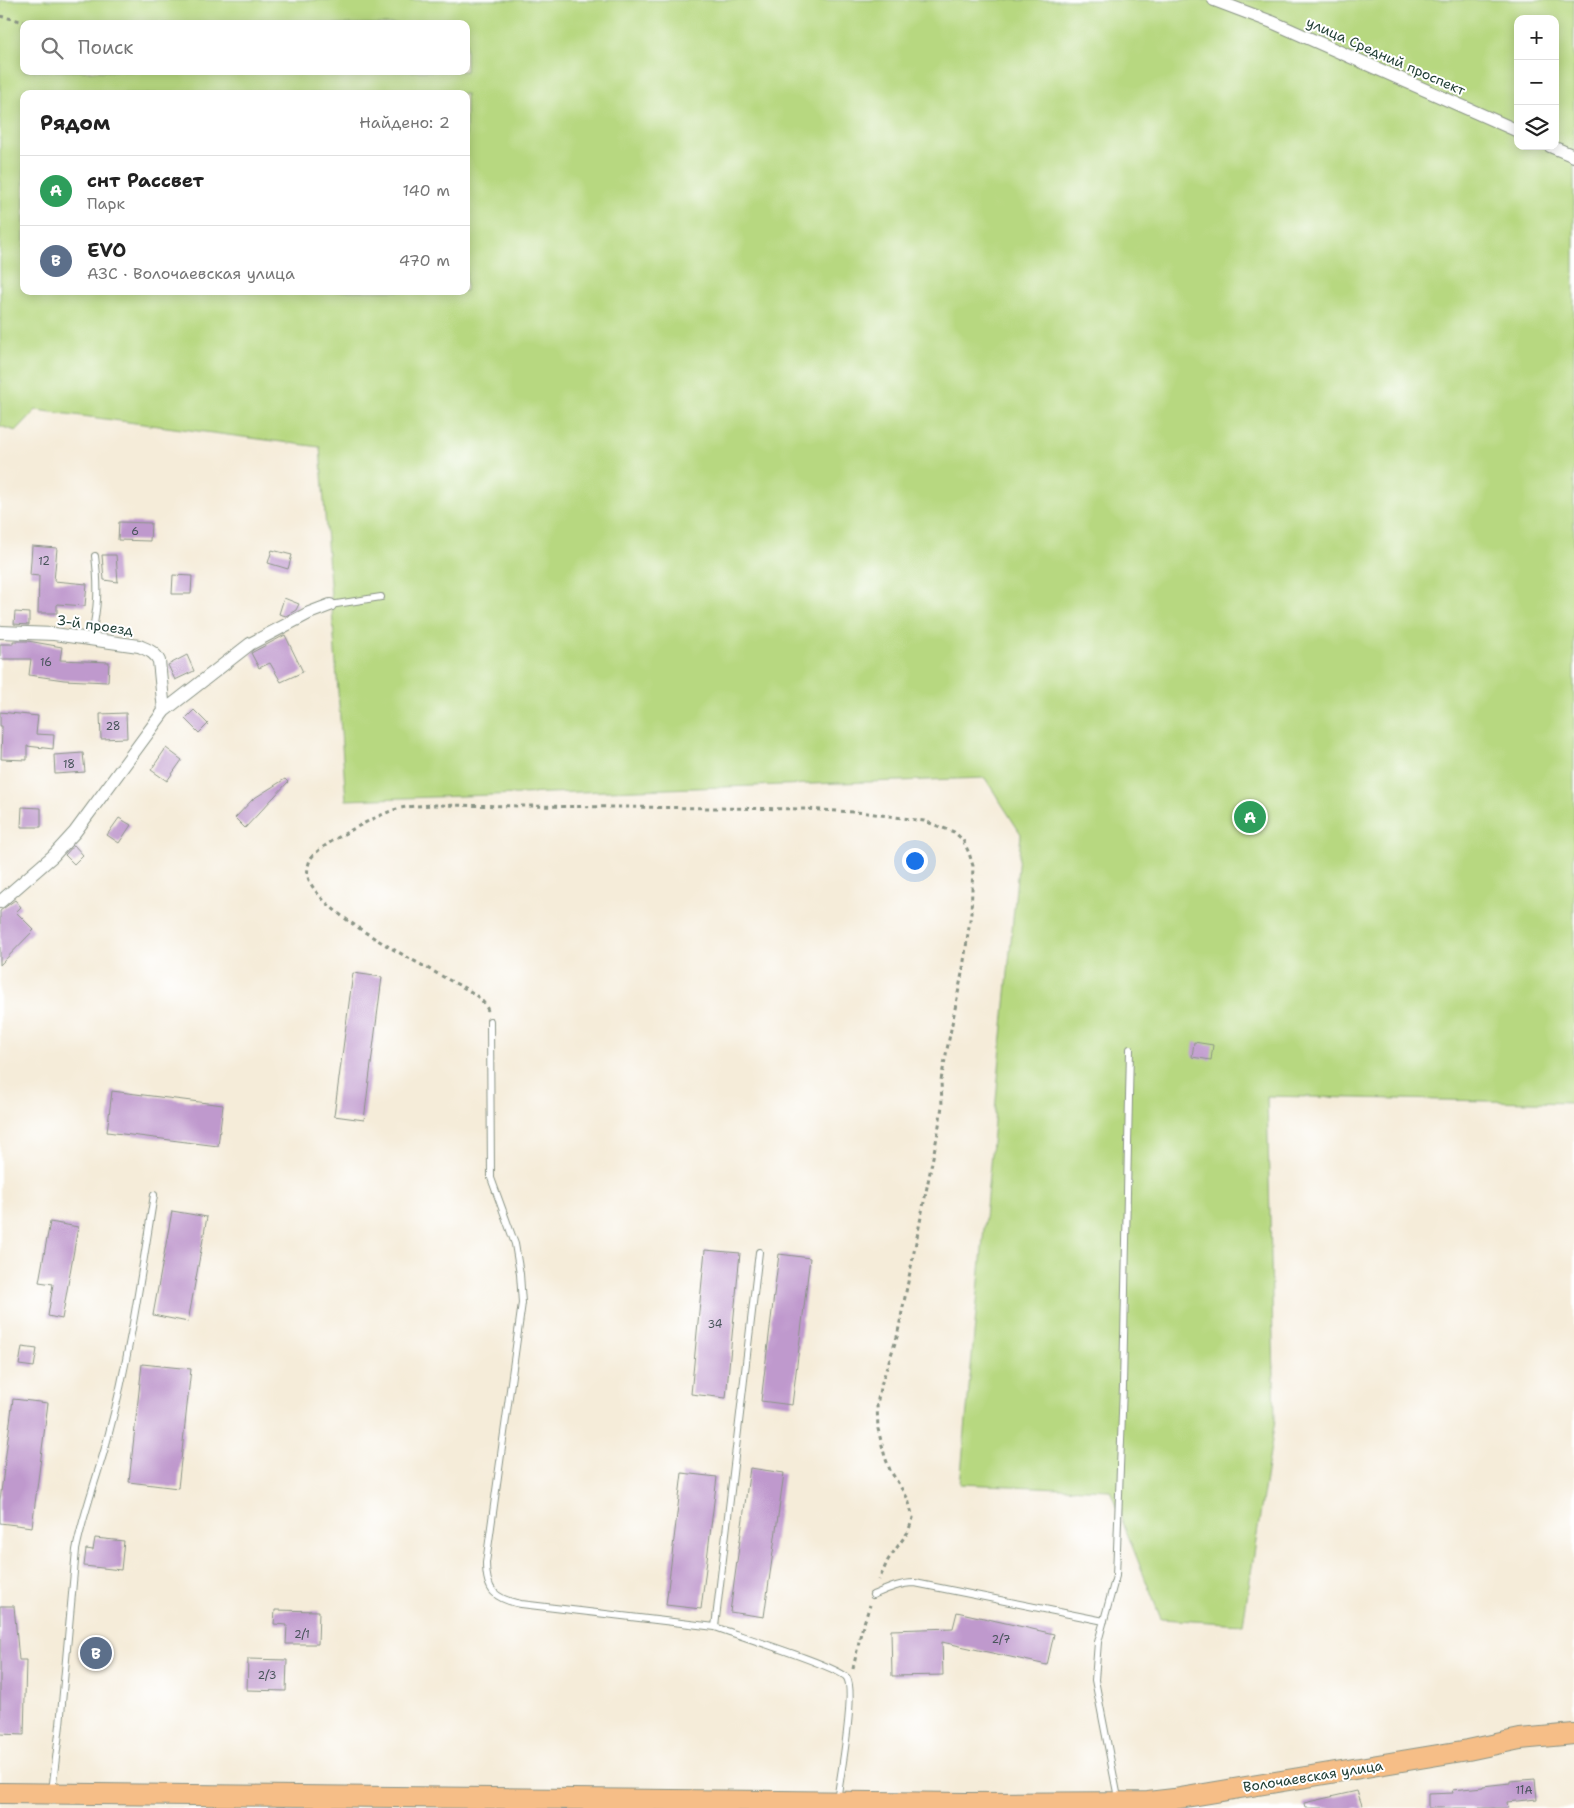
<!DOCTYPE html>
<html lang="ru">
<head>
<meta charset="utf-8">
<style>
  :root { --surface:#fff; --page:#f6f6f6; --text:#222; --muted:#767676; --line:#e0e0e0; --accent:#0f766e }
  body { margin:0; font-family:"Shantell Sans",sans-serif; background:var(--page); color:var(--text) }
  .controls { position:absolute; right:15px; top:15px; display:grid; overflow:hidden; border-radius:10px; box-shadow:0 2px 12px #0003 }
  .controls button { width:45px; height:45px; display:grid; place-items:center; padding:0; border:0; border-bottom:1px solid var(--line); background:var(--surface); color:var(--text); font:25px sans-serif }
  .you { position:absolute; left:914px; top:860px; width:18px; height:18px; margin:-12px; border:4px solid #fff; border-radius:50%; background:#1a73e8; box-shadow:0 0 0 8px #1a73e833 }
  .badge { display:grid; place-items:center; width:32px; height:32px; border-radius:50%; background:var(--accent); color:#fff; font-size:16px; font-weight:700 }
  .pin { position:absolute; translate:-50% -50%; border:2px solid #fff; box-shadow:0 1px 5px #0006 }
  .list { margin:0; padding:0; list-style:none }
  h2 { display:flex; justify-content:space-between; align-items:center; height:65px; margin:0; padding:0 20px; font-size:21px }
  h2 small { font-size:16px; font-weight:400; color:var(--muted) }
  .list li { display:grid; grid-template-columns:32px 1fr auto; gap:15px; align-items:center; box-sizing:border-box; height:70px; padding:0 20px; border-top:1px solid var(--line) }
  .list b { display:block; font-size:19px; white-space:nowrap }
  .list p { margin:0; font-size:16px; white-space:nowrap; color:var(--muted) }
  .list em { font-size:16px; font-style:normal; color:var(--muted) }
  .icon { flex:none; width:28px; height:28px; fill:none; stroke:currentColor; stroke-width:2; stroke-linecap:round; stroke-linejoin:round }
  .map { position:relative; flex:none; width:1574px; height:1808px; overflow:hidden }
  .search { position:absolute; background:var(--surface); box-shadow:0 2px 12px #0003; left:20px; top:20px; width:450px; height:55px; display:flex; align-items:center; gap:12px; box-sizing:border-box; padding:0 18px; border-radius:10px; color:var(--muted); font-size:19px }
  .panel { position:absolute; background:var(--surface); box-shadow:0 2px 12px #0003; left:20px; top:90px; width:450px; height:205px; border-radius:10px }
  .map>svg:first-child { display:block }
</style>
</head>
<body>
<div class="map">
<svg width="1574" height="1808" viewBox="0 0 1574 1808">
  <rect width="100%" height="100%" fill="#fff"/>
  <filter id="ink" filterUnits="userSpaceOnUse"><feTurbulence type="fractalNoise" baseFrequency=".02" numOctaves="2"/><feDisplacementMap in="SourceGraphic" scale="10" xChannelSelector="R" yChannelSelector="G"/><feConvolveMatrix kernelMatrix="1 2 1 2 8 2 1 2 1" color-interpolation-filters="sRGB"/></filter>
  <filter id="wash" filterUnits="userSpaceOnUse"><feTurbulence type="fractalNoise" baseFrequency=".0096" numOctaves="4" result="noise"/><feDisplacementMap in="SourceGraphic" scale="20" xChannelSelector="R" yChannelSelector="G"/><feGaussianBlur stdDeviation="1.12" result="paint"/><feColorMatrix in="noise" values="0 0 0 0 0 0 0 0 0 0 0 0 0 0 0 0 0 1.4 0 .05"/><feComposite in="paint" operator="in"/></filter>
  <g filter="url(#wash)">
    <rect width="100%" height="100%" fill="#f5ecd9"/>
    <path fill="#b7d880" stroke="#6b8a5a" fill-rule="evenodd" d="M0 0H1574V1103L1267 1096 1275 1420 1243 1624 1161 1619 1110 1490 960 1484 1021 834 985 778 346 800 320 447 36 410 16 431 0 426ZM1518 19H1555V146H1518ZM24 24H466V71H24ZM24 94H466V291H24Z"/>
    <g id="blocks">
      <path fill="#bf99cd" d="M119 522 151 523 150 541 118 540Z
        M32 546 57 548 54 581 87 584 85 606 57 604V613H38L39 576 30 575Z
        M272 550 292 555 288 569 268 563Z
        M102 555H116L118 582 104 580Z
        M173 575 192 576 191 594H172Z
        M284 598 299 604 296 610 286 616 279 614Z
        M15 612 29 613V625L14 624Z
        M285 635 303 672 281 682 270 663 259 668 251 653Z
        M13 641H28L62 647 60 660 109 662 108 682 64 680 29 675 31 659H0V644H13Z
        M187 655 194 671 175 680 168 665Z
        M194 710 208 724 199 733 185 719Z
        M0 712 38 716 36 734 54 735 53 749 27 746V760L1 759 2 726H0Z
        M126 713 127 738 101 739 100 714Z
        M166 748 182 760 167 781 151 770Z
        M83 753 85 772 55 774 54 755Z
        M285 779 288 782 245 828 235 818 253 799Z
        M22 807 41 808V827H21Z
        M119 818 131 825 119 843 107 835Z
        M74 845 83 855 74 864 65 855Z
        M15 900 21 907 16 912 34 930 0 965V911Z
        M353 973 382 977 364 1120 334 1116Z
        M1194 1042 1213 1045 1211 1060 1192 1057Z
        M112 1091 223 1105 218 1146 107 1132Z
        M172 1211 207 1217 188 1322 153 1315Z
        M50 1222 78 1227 62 1319 48 1316 53 1284 39 1282Z
        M705 1250 740 1253 726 1398 691 1394Z
        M779 1254 810 1258 792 1405 761 1401Z
        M22 1347 37 1349 34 1367 19 1365Z
        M142 1364 191 1369 178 1488 129 1482Z
        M13 1399 48 1403 32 1527 0 1523V1500Z
        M750 1468 784 1473 764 1617 730 1612Z
        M682 1473 717 1477 701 1609 666 1605Z
        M95 1538 124 1541 121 1570 84 1566 86 1549 93 1550Z
        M0 1606H14L19 1660H26L24 1735 0 1734Z
        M275 1610 319 1611 318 1644H286L287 1625 274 1624Z
        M957 1612 1054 1634 1047 1665 942 1642 943 1675 892 1676 891 1630 953 1628Z
        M248 1659 287 1660 286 1691 247 1690Z
        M1535 1779 1537 1799 1507 1802 1508 1808H1428V1794L1453 1793 1452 1790 1483 1787V1786L1510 1783V1781Z
        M1357 1791 1363 1808H1305L1304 1803Z"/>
    </g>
  </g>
  <g filter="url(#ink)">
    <use href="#blocks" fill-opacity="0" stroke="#8a9486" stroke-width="1"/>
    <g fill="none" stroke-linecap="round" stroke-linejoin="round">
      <g stroke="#8a9486" stroke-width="8">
        <path id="lane" d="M330 605 381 597
          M91 639C98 607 99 588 95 556
          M490 1021 491 1178 515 1244 520 1274 522 1303 486 1563C486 1591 495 1599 521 1604L715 1627
          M759 1252 715 1627C734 1634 840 1667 847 1678 856 1693 840 1779 837 1800
          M873 1595C887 1589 900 1583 915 1583L1104 1621
          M52 1791 60 1725 76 1550C84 1510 99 1473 109 1433 130 1355 141 1275 154 1195
          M1118 1798 1095 1680 1098 1642 1116 1576 1123 1386 1130 1049"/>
      </g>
      <g stroke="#8a9486" stroke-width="14">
        <path id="street" d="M1214 0 1272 22 1518 131
          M1550 146 1574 156
          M0 632 54 634 139 646C148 650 155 652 159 661L164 711
          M0 902 53 856 75 832 164 711 250 644 309 613 330 605"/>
      </g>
      <g stroke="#8a9486" stroke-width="22">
        <path id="primary" d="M0 1793 967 1803 1148 1802 1174 1799 1468 1750 1520 1739 1574 1734"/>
      </g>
      <path stroke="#8a9486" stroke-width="3" stroke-dasharray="4 4" stroke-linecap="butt" d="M0 16 33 24
        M488 1011C483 995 460 986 447 979 412 959 325 917 309 880 306 874 308 863 311 858 319 845 381 813 397 809 408 806 419 806 431 805L807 809 867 813 924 821 954 832 963 840 969 853 973 866 971 913 963 968 941 1080 942 1106 938 1132 897 1337 880 1388 877 1405 878 1429 885 1457 890 1470 908 1499 913 1518 908 1532 888 1560 879 1580
        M853 1669 861 1632 870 1605"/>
      <use href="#lane" stroke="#fff" stroke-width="6"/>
      <use href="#street" stroke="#fff" stroke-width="12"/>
      <use href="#primary" stroke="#f6be87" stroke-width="20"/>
    </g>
  </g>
  <g text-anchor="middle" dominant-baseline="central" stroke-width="4" stroke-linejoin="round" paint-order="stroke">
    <g font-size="11" fill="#47545a">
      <text x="135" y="531">6</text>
      <text x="44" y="561">12</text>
      <text x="46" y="662">16</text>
      <text x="113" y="726">28</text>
      <text x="69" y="764">18</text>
      <text x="715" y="1324">34</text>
      <text x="302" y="1634">2/1</text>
      <text x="1001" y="1639">2/7</text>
      <text x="267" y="1675">2/3</text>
      <text x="1524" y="1790">11А</text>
    </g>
    <g font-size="14" fill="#1f3d34" stroke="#fff">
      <text transform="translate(1386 56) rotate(24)">улица Средний проспект</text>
      <text transform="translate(95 625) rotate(8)">3-й проезд</text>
      <text transform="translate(1313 1776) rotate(-9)">Волочаевская улица</text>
    </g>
  </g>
</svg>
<div class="controls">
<button>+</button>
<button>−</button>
<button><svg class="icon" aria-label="layers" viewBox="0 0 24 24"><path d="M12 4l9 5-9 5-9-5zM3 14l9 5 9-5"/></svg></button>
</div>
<div class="you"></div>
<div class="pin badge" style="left:1250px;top:817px;background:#2e9e5b">A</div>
<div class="pin badge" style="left:96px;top:1653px;background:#5c6f8a">B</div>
<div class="search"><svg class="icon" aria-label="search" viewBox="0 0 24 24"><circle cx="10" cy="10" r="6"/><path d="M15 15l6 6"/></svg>Поиск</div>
<section class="panel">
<h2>Рядом<small>Найдено: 2</small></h2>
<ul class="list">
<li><span class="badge" style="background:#2e9e5b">A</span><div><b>снт Рассвет</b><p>Парк</p></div><em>140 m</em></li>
<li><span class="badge" style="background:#5c6f8a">B</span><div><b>EVO</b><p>АЗС · Волочаевская улица</p></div><em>470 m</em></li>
</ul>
</section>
</div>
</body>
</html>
